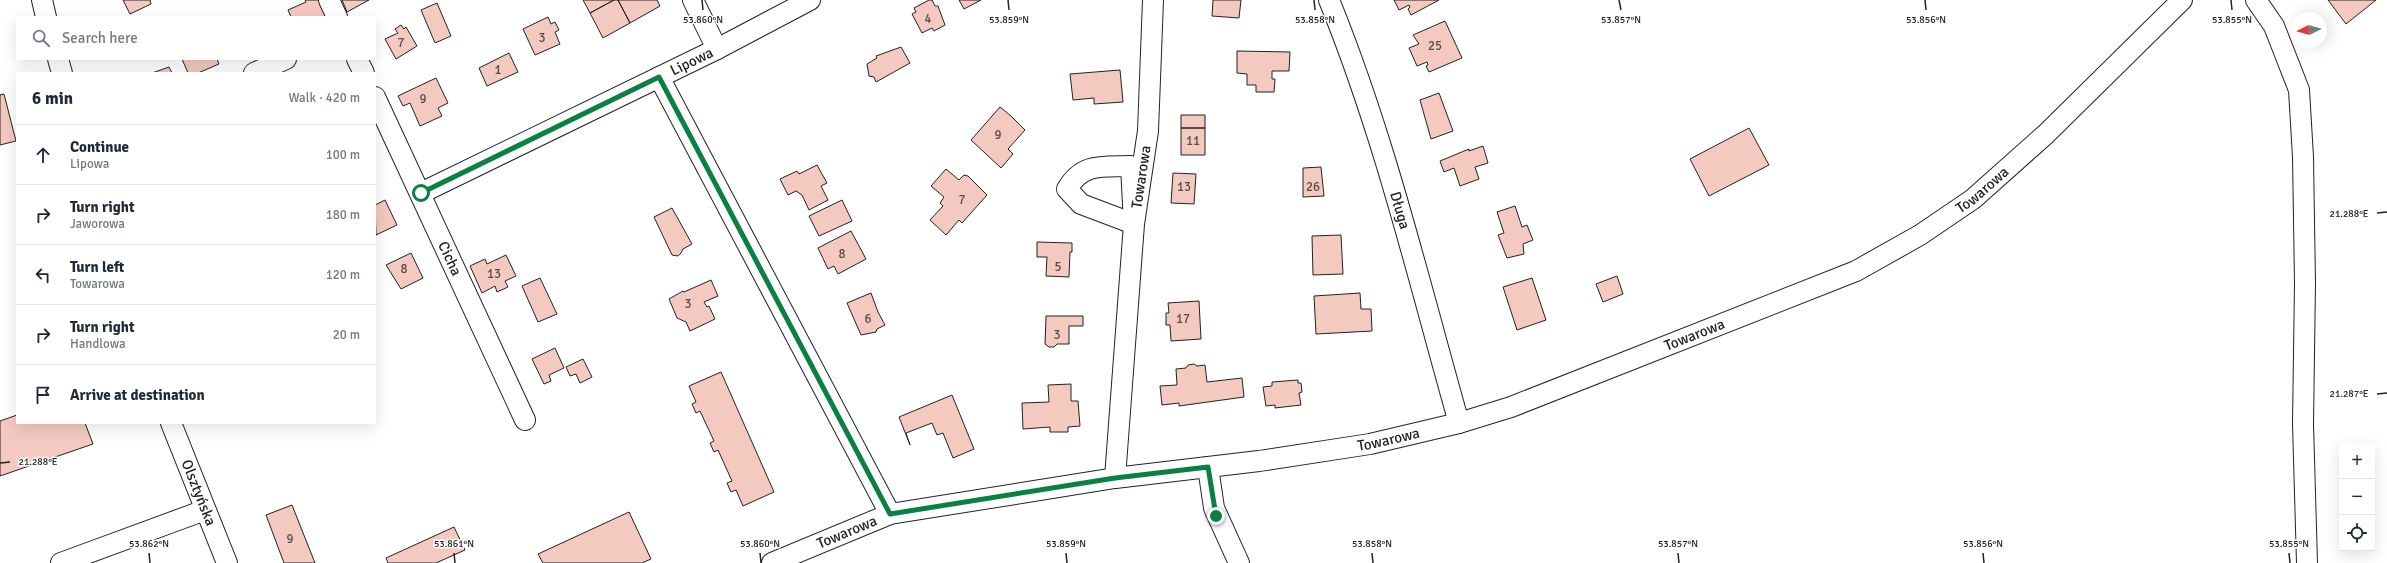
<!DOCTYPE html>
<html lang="en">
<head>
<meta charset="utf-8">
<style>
  :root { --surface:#fff; --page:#f2f2f3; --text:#1f2937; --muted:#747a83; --line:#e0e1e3 }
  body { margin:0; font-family:Signika,sans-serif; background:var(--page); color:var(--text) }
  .controls { position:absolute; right:12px; bottom:12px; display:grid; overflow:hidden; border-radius:0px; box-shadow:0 4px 16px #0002 }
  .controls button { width:36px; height:36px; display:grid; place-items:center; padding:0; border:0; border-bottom:1px solid var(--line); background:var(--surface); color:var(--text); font:20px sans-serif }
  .compass { position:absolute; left:2291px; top:12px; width:36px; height:36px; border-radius:50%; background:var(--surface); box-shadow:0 4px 16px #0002; rotate:264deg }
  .stop { position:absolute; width:12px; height:12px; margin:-9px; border:3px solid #0b8043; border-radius:50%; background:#fff }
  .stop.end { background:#0b8043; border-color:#fff; box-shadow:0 1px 4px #0008 }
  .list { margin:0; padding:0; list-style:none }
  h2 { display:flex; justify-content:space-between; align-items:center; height:52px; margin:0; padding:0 16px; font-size:17px }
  h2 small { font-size:13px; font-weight:400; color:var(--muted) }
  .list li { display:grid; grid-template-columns:26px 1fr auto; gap:12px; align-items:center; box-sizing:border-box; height:60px; padding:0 16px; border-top:1px solid var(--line) }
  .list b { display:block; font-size:15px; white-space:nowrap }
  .list p { margin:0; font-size:13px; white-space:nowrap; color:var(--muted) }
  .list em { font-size:13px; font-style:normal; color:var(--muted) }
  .icon { flex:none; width:22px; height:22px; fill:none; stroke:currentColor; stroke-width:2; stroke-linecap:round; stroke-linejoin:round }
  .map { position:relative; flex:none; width:2387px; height:563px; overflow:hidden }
  .search { position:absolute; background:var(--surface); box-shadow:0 4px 16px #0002; left:16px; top:16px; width:360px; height:44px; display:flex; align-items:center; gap:10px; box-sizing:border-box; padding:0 14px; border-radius:0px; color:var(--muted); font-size:15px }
  .panel { position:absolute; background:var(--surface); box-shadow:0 4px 16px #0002; left:16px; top:72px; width:360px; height:352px; border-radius:0px }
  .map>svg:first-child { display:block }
</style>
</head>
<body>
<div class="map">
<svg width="2387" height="563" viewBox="0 0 2387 563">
  <rect width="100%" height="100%" fill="#fff"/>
  <path fill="#f3c9c0" stroke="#222" d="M123 0H150L151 4 130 14Z
    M305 0H320L328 17H291L288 10 306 2Z
    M342 0H369L347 12Z
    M583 0H614L590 13Z
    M614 0H618L630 23 603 38 590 13Z
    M618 0H657L660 6 630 23Z
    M929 0H932L935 6H938L945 25 934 31 932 28 922 33 912 14 916 12 914 8Z
    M959 0H981L964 9Z
    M1213 0H1241L1239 18 1212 16Z
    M1394 0H1439L1411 15 1408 9 1410 7 1409 5 1399 10Z
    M2328 0H2376L2346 24Z
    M437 3 451 36 435 43 421 10Z
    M548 17 551 24 555 22 559 30 555 32 560 44 535 55 523 29Z
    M1445 21 1462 58 1429 72 1426 66 1428 65 1427 62 1417 66 1409 48 1419 44 1413 35Z
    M401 25 404 29 406 27 417 46 396 59 385 39 398 33 395 29Z
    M901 47 910 63 876 82 874 77 869 76 867 64 877 58 876 56Z
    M1237 51 1290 52 1289 71H1272V79H1275L1274 92H1256V85H1247V74L1237 73Z
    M509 53 518 72 487 86 479 68Z
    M182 59H217L219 64 198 73H188Z
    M169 67 172 73H152Z
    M1120 70 1123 102 1094 104V98L1073 100 1070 74Z
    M436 78 448 103 438 108 442 116 420 126 410 103 403 106 398 96Z
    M1439 93 1453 131 1431 139 1420 100Z
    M4 94 16 141 0 145V95Z
    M1000 107 1011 116 1025 130 1008 149 1013 154 1001 168 971 140Z
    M1181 115H1205V128H1181Z
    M1181 128H1205V155H1181Z
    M1749 128 1769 165 1709 196 1690 159Z
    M1483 146 1488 163 1475 167 1479 179 1460 186 1454 168 1444 172 1440 161 1469 149V151Z
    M817 165 827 183 821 186 828 200 809 210 802 195 796 191 788 195 780 179 797 171 799 174Z
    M1321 167 1324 196 1303 197V168Z
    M946 169 959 180 964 175 968 176 987 195 962 223 959 220 946 235 930 220 943 206 940 203 944 197 931 186Z
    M1173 173 1196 174 1194 204 1171 203Z
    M385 200 397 225 376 235 375 205Z
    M842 200 852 221 819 236 809 216Z
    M1515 206 1522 227 1527 225 1533 240 1523 244 1524 254 1507 258 1498 235 1504 233 1497 212Z
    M672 208 692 244 683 249 681 253 678 256 672 255 654 217Z
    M851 231 866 259 838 274 834 266 828 269 818 248Z
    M1341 235 1343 274 1313 275 1312 236Z
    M1037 242 1072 243V252H1070L1069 277 1046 276 1047 257H1037Z
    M411 253 423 278 401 289 386 265Z
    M506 255 516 276 505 281 508 287 497 292 495 286 482 293 470 266 485 259 487 264Z
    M1617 276 1623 294 1603 302 1596 284Z
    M540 278 557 314 538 322 522 286Z
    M1532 278 1546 320 1517 330 1503 287Z
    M711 280 718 296 704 302 707 307 709 306 715 319 690 331 686 322 677 318 669 299 683 291 684 292Z
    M871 293 878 312 885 325 877 329 876 332 861 335 847 303Z
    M1360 293 1361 309H1371L1372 331 1316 334 1314 296Z
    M1199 301 1201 339 1171 341 1170 325H1166V313H1169L1168 303Z
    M1046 316H1083V326H1069V344H1057L1054 347H1049L1045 344Z
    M555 348 564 368 549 375 551 381 544 384 532 359Z
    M583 359 592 377 580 383 576 374 570 376 566 367Z
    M1194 364 1197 366 1205 365 1207 382 1242 378 1244 397 1179 406V403L1162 405 1160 386 1177 385 1176 369 1186 368 1188 365Z
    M721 372 774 492 743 506 736 490 731 492 727 483 732 481 718 450 714 452 710 443 714 441 700 411 696 413 692 404 696 402 689 386Z
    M1298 380V383H1301L1302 392 1299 393 1301 405 1275 408V405L1266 406 1263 387 1272 386V382Z
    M1071 384V401H1078L1080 426 1068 427V432H1050V427L1023 429 1022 403 1049 402 1048 385Z
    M952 395 974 449 953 458 943 433 937 435 932 423 906 433 910 445 899 417Z
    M17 415V423H85L93 444 0 476V421Z
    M292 505 315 563H284L266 515Z
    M629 512 651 559 642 563H543L538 554Z
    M454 527 465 550 436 563H388L386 558Z"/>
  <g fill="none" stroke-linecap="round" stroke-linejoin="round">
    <g stroke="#222" stroke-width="22">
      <g id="minor">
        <path d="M42 0 46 17"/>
        <path d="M329 0 337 17"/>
        <path d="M693 0 717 49"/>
        <path id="s1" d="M1329 0C1385 137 1419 282 1459 423"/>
        <path d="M2256 0 2274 26 2299 90 2303 157 2305 283 2303 424 2307 563"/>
        <path d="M58 59 62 73"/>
        <path d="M357 59 364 73"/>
        <path d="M254 73 286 59"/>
        <path d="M659 77 890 514"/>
        <path id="s2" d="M375 97 525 420"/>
        <path id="s3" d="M421 193 717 49 810 0"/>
        <path id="s4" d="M171 423 227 563"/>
        <path d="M1208 467 1214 508 1239 563"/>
        <path id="s5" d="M1115 478 1134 224 1131 166C1103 167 1083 162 1067 189L1081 204 1134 224 1148 131 1153 0"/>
        <path d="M61 563 205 510"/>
        <path id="s6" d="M772 563 890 514 1115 478 1259 461 1370 444 1459 423 1511 407 1856 271 1920 235 1973 199 2046 134 2182 0"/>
      </g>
    </g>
    <use href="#minor" stroke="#fff" stroke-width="20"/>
  </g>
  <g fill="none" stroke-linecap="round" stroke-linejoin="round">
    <path stroke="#0b8043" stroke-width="5" d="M421 193 659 77 890 514 1115 478 1208 467 1216 516"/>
  </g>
  <path fill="none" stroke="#222" stroke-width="1.5" d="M702 0 703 10M1008 0 1009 10M1314 0 1315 10M1619 0 1621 10M1925 0 1926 10M2231 0 2232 10M2377 213 2387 212M2377 394 2387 393M0 463 10 462M149 553 150 563M454 553 455 563M760 553 761 563M1066 553 1067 563M1372 553 1373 563M1678 553 1679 563M1983 553 1984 563M2289 553 2290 563"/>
  <g text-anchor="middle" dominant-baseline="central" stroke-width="3" stroke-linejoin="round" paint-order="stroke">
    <g font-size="13" fill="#564c4a">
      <text x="928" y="19">4</text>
      <text x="542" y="38">3</text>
      <text x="401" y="43">7</text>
      <text x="1435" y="46">25</text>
      <text x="498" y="70">1</text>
      <text x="423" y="99">9</text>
      <text x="998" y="135">9</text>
      <text x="1193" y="141">11</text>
      <text x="1184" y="187">13</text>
      <text x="1313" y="187">26</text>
      <text x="962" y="200">7</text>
      <text x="842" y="254">8</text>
      <text x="1058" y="267">5</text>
      <text x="404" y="269">8</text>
      <text x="494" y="274">13</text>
      <text x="688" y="304">3</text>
      <text x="868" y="319">6</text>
      <text x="1183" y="319">17</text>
      <text x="1057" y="335">3</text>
      <text x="290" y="539">9</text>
    </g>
    <g font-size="15" fill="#222" stroke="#fff">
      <text stroke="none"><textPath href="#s3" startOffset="301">Lipowa</textPath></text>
      <text stroke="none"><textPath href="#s5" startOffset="510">Towarowa</textPath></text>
      <text stroke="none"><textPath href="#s6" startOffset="1280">Towarowa</textPath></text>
      <text stroke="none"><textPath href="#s1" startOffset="222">Długa</textPath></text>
      <text stroke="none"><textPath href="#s2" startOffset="178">Cicha</textPath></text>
      <text stroke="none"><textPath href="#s6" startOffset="956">Towarowa</textPath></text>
      <text stroke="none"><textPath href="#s6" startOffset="632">Towarowa</textPath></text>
      <text stroke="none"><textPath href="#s4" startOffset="75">Olsztyńska</textPath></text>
      <text stroke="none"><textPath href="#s6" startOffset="81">Towarowa</textPath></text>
    </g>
  </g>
  <g font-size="10" text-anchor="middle" fill="#222" stroke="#fff" stroke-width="3" stroke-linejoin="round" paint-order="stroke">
    <text x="703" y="23">53.860°N</text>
    <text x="1009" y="23">53.859°N</text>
    <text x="1315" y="23">53.858°N</text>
    <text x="1621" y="23">53.857°N</text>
    <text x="1926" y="23">53.856°N</text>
    <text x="2232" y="23">53.855°N</text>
    <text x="2349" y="217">21.288°E</text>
    <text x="2349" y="397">21.287°E</text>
    <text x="38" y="465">21.288°E</text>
    <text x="149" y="547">53.862°N</text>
    <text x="454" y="547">53.861°N</text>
    <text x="760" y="547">53.860°N</text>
    <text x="1066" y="547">53.859°N</text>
    <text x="1372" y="547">53.858°N</text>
    <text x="1678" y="547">53.857°N</text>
    <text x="1983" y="547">53.856°N</text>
    <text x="2289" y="547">53.855°N</text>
  </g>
</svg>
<div class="controls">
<button>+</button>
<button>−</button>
<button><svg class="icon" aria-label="locate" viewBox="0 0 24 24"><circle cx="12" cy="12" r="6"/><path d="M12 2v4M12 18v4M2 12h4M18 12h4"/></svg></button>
</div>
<svg class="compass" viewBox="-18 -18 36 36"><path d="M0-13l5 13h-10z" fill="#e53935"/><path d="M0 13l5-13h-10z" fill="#747a83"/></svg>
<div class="stop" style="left:421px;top:193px"></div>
<div class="stop end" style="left:1216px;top:516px"></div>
<div class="search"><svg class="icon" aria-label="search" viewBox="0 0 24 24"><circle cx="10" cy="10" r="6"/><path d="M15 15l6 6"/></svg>Search here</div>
<section class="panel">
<h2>6 min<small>Walk · 420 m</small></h2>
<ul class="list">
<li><svg class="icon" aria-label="ahead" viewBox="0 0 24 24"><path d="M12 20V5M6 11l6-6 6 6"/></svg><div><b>Continue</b><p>Lipowa</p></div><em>100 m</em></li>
<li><svg class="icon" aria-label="right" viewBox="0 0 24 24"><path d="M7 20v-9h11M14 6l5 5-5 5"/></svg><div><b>Turn right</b><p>Jaworowa</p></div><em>180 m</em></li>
<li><svg class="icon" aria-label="left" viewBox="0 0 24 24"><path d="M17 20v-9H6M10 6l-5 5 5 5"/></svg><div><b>Turn left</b><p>Towarowa</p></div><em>120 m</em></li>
<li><svg class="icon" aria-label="right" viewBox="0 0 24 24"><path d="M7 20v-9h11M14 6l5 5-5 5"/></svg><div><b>Turn right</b><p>Handlowa</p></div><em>20 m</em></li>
<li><svg class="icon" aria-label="arrive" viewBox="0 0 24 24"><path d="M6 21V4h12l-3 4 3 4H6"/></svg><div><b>Arrive at destination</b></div></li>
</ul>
</section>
</div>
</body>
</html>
